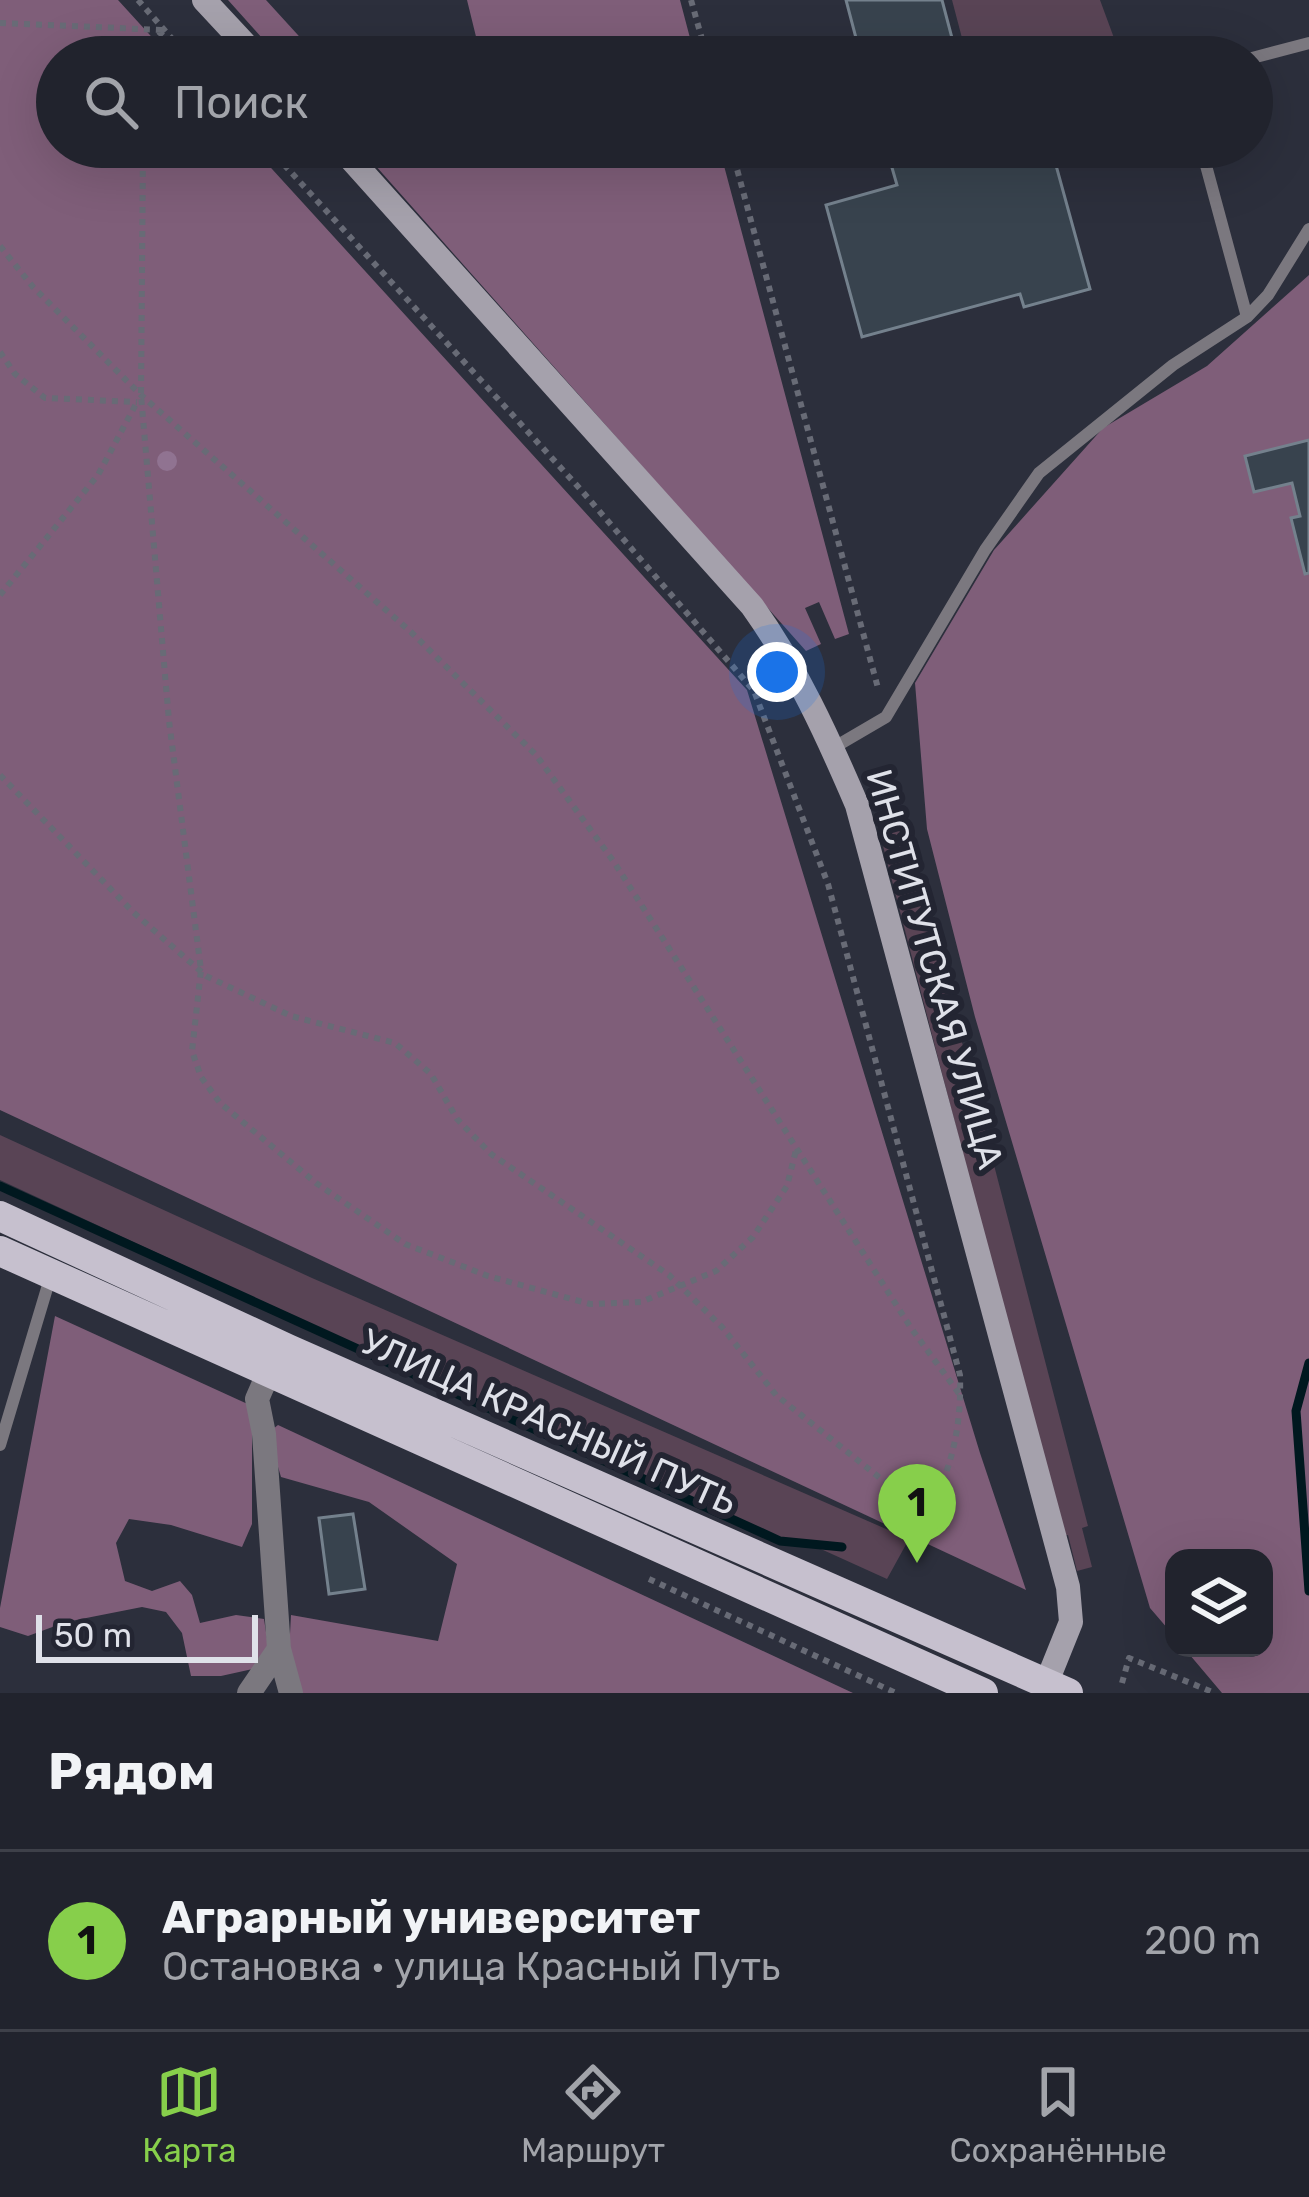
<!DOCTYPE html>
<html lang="ru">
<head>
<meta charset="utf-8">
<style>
  :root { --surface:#21232d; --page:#2d2f39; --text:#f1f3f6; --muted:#a2a4aa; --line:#3e4049; --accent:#87cf4b }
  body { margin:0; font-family:Rubik,sans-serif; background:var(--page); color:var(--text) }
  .controls { position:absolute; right:36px; bottom:36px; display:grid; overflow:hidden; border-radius:24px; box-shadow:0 12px 48px #0002 }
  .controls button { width:108px; height:108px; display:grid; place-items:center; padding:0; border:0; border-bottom:3px solid var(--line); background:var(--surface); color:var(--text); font:60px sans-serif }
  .scale { position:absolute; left:36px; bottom:30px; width:222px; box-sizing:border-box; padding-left:12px; border:6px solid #dfe1e9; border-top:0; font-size:33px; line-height:42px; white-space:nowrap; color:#dfe1e9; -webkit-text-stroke:9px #232532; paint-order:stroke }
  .you { position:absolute; left:777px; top:672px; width:42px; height:42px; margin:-30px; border:9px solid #fff; border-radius:50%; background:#1a73e8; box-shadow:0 0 0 18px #1a73e833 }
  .badge { display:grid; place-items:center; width:78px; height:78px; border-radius:50%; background:var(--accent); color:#111; font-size:39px; font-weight:700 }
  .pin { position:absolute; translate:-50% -99px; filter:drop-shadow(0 3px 6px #0008) }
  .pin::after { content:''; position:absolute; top:63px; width:42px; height:36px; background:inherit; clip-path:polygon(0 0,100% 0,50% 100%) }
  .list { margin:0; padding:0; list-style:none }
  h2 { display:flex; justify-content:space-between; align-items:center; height:156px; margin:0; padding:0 48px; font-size:51px }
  h2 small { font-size:39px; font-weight:400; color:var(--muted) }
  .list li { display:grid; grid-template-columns:78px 1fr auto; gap:36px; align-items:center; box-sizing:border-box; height:180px; padding:0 48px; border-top:3px solid var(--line) }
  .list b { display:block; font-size:45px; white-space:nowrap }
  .list p { margin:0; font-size:39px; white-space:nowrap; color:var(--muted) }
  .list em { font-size:39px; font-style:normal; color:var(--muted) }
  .icon { flex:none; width:66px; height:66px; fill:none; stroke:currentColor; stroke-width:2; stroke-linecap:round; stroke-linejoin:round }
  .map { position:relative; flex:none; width:1309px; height:1693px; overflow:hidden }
  .search { position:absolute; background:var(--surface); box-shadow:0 12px 48px #0002; left:36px; right:36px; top:36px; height:132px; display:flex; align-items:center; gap:30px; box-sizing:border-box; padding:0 42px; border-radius:66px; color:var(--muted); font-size:45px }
  .sheet { height:336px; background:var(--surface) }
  nav { display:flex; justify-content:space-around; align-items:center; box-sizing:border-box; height:168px; border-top:3px solid var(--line); background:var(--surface); font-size:33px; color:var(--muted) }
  nav a { display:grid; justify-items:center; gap:6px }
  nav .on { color:var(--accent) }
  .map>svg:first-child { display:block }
</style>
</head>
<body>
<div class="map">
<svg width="1309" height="1693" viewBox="0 0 1309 1693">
  <rect width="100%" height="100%" fill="#2c2f3c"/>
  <path fill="#594455" d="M952 0H1100L1121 57H967Z
    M901 808 1088 1526 1082 1528 1092 1567 1077 1571 1068 1535 1062 1536 875 815Z
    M0 1135 312 1278 909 1539 887 1579 812 1545 774 1539 0 1180Z"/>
  <path fill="#7f5e79" d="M0 0H118L170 57H57V147H252L747 690 980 1453 1026 1590 0 1110Z
    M228 0H266L318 57H279Z
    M467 0H680L695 57H481Z
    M359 147H400C421 165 451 157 474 147H719L849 634 835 639 819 602 805 608 821 644 806 651Z
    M1309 275V1693H1222L1184 1648H1264V1558H1174V1636L1150 1608 975 1017 927 829 915 683 994 550 1103 428 1207 366Z
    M55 1316 252 1406V1524L242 1547 171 1525 129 1519 116 1543 125 1581 152 1591 180 1581 192 1595 200 1623 236 1615 264 1619 271 1665 221 1676H191L182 1633 166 1612 142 1607 66 1622 28 1636 0 1627V1608Z
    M278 1425 853 1693H297L289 1653 291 1615 438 1641 457 1564 369 1502 281 1477 268 1433Z"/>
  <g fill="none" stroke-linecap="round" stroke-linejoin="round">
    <path stroke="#00181f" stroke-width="9" d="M0 1186 780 1541 842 1547
      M1309 1363 1296 1411 1309 1591"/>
  </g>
  <path fill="#38434e" stroke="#74818d" stroke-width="3" d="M846 0H942L957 57H861Z
    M886 147H1051L1090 289 1024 307 1020 294 862 337 826 205 897 185Z
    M1309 440V573L1305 574 1291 518 1300 516 1292 483 1254 492 1245 456Z
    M353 1514 365 1589 329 1594 319 1518Z"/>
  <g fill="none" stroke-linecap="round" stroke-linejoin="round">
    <path stroke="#686b76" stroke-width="6" stroke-dasharray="6 6" stroke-linecap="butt" d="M138 0 188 57
      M691 0 707 57
      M0 23 164 30
      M150 57 152 43 164 30
      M143 147 141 395 169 721 201 970 192 1051 201 1077 220 1103 316 1183 405 1244 488 1276 590 1304 641 1302 716 1271 753 1237 787 1186 796 1150
      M268 147 582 491 754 691 828 884 960 1375C962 1435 948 1485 914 1535
      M731 147 878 688
      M0 246 33 287 141 395 411 632 536 755 614 862 911 1328 960 1395
      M0 352 15 374 45 398 137 402
      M0 595 98 475 136 404
      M0 775 133 912 206 976 291 1016 395 1043 431 1074 457 1119 491 1154 669 1275 722 1327 776 1395 880 1478 932 1508
      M649 1579 896 1693
      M1122 1683 1129 1658 1215 1693"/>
    <path stroke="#7b787f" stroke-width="12" d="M1252 58 1309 43
      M1201 147 1247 317
      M833 748 886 717 985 550 1039 473 1173 365 1247 317 1268 295 1309 229
      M0 1445 51 1275"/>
    <path stroke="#7b787f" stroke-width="24" d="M268 1374 257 1399 264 1434 279 1649 291 1693
      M249 1693 279 1649"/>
    <path stroke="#a5a1ac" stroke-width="24" d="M204 0 257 57
      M340 147 752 606C797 669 827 735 857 805L1068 1587 1071 1622 1046 1684"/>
    <path stroke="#c6c0ce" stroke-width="30" d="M0 1216 288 1349 1068 1693
      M0 1251 983 1693"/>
  </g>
  <circle fill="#907391" cx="167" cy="461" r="10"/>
  <g text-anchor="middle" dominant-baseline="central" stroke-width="12" stroke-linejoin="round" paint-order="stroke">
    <g font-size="36" fill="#dfe1e9" stroke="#232532">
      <text transform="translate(935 969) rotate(74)">ИНСТИТУТСКАЯ УЛИЦА</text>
      <text transform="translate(549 1422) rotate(24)">УЛИЦА КРАСНЫЙ ПУТЬ</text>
    </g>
  </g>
</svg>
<div class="controls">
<button><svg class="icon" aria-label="layers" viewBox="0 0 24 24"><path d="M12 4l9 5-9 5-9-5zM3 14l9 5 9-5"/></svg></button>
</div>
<div class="scale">50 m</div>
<div class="you"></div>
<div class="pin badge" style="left:917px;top:1563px">1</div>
<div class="search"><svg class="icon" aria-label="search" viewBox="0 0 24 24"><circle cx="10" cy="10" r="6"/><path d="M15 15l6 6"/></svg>Поиск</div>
</div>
<section class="sheet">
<h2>Рядом<small></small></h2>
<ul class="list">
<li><span class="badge">1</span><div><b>Аграрный университет</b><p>Остановка · улица Красный Путь</p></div><em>200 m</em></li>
</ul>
</section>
<nav>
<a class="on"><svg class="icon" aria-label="map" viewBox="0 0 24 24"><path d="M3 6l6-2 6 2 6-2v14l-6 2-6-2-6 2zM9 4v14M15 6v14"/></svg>Карта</a>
<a><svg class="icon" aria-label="directions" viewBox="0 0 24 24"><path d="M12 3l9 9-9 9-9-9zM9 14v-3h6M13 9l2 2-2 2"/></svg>Маршрут</a>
<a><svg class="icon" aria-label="saved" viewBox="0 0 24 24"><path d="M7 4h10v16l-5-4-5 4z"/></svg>Сохранённые</a>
</nav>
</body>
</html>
